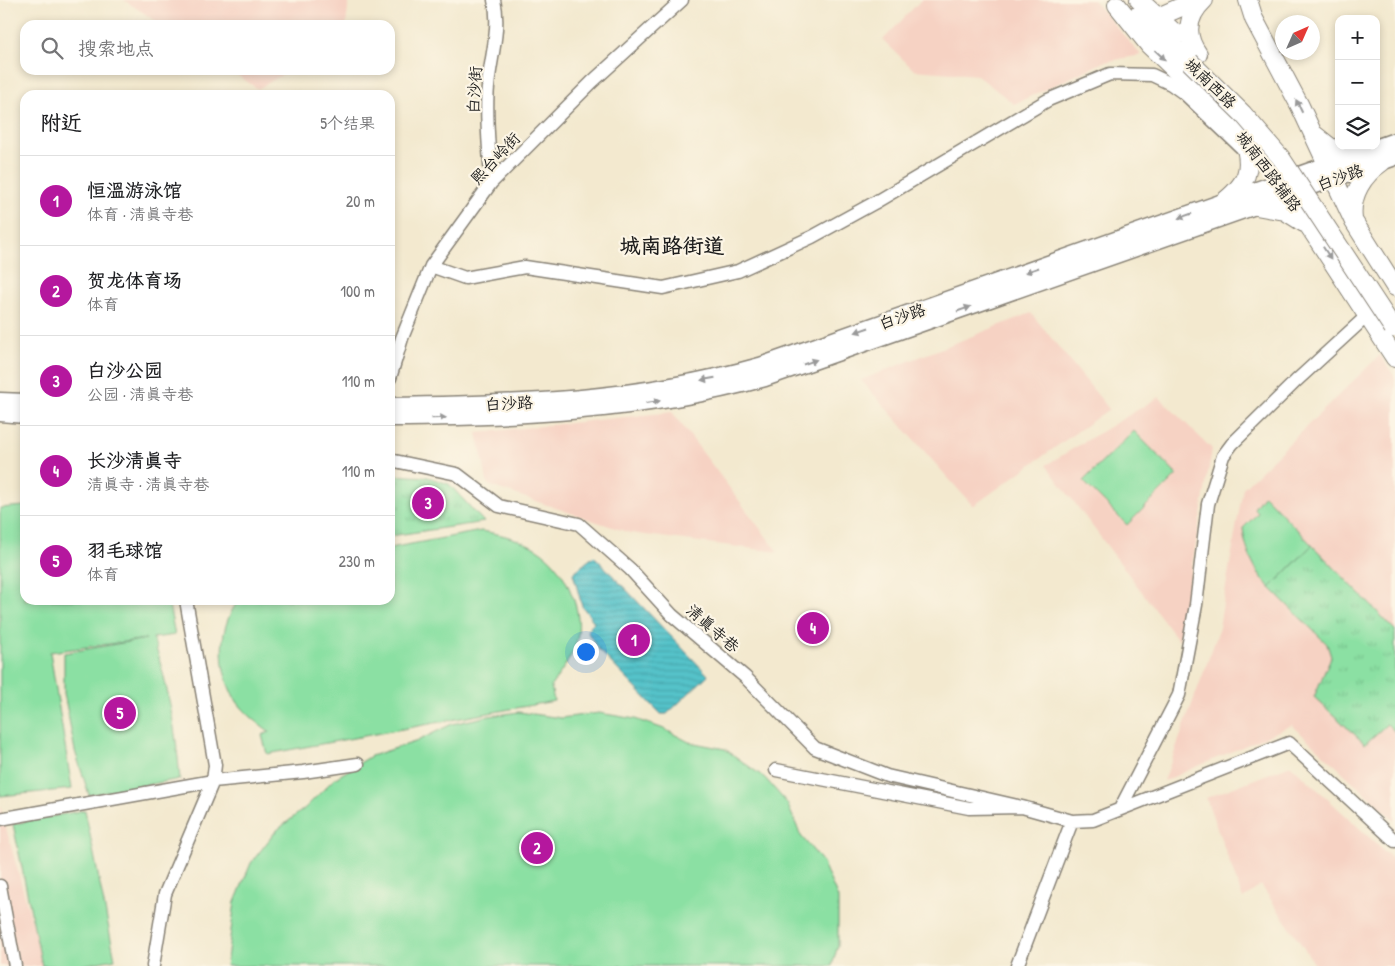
<!DOCTYPE html>
<html lang="zh">
<head>
<meta charset="utf-8">
<style>
  :root { --surface:#fff; --page:#f6f6f6; --text:#202124; --muted:#757577; --line:#e0e0e0; --accent:#b5179e }
  body { margin:0; font-family:"Patrick Hand","LXGW WenKai TC",sans-serif; background:var(--page); color:var(--text) }
  .controls { position:absolute; right:15px; top:15px; display:grid; overflow:hidden; border-radius:10px; box-shadow:0 2px 8px #0003 }
  .controls button { width:45px; height:45px; display:grid; place-items:center; padding:0; border:0; border-bottom:1px solid var(--line); background:var(--surface); color:var(--text); font:25px sans-serif }
  .compass { position:absolute; left:1275px; top:15px; width:45px; height:45px; border-radius:50%; background:var(--surface); box-shadow:0 2px 8px #0003; rotate:45deg }
  .you { position:absolute; left:585px; top:651px; width:18px; height:18px; margin:-12px; border:4px solid #fff; border-radius:50%; background:#1a73e8; box-shadow:0 0 0 8px #1a73e833 }
  .badge { display:grid; place-items:center; width:32px; height:32px; border-radius:50%; background:var(--accent); color:#fff; font-size:16px; font-weight:700 }
  .pin { position:absolute; translate:-50% -50%; border:2px solid #fff; box-shadow:0 1px 5px #0006 }
  .list { margin:0; padding:0; list-style:none }
  h2 { display:flex; justify-content:space-between; align-items:center; height:65px; margin:0; padding:0 20px; font-size:21px }
  h2 small { font-size:16px; font-weight:400; color:var(--muted) }
  .list li { display:grid; grid-template-columns:32px 1fr auto; gap:15px; align-items:center; box-sizing:border-box; height:90px; padding:0 20px; border-top:1px solid var(--line) }
  .list b { display:block; font-size:19px; white-space:nowrap }
  .list p { margin:0; font-size:16px; white-space:nowrap; color:var(--muted) }
  .list em { font-size:16px; font-style:normal; color:var(--muted) }
  .icon { flex:none; width:28px; height:28px; fill:none; stroke:currentColor; stroke-width:2; stroke-linecap:round; stroke-linejoin:round }
  .map { position:relative; flex:none; width:1395px; height:966px; overflow:hidden }
  .search { position:absolute; background:var(--surface); box-shadow:0 2px 8px #0003; left:20px; top:20px; width:375px; height:55px; display:flex; align-items:center; gap:12px; box-sizing:border-box; padding:0 18px; border-radius:15px; color:var(--muted); font-size:19px }
  .panel { position:absolute; background:var(--surface); box-shadow:0 2px 8px #0003; left:20px; top:90px; width:375px; height:515px; border-radius:15px }
  .map>svg:first-child { display:block }
</style>
</head>
<body>
<div class="map">
<svg width="1395" height="966" viewBox="0 0 1395 966">
  <defs>
    <pattern id="grass-tufts" width="24" height="20" patternUnits="userSpaceOnUse" patternTransform="scale(1.25)"><rect width="24" height="20" fill="#8be0a3"/><path d="M3 7l-1-3M5 7V3M7 7l1-3M15 17l-1-3M17 17v-4M19 17l1-3" fill="none" stroke="#77c08c"/></pattern>
    <pattern id="water-rules" width="6" height="5" patternUnits="userSpaceOnUse" patternTransform="scale(1.25)"><rect width="6" height="5" fill="#54c2c9"/><path d="M0 2.5h6" fill="none" stroke="#49a6ac"/></pattern>
  </defs>
  <rect width="100%" height="100%" fill="#fcf5e5"/>
  <filter id="ink" filterUnits="userSpaceOnUse"><feTurbulence type="fractalNoise" baseFrequency=".02" numOctaves="2"/><feDisplacementMap in="SourceGraphic" scale="10" xChannelSelector="R" yChannelSelector="G"/><feConvolveMatrix kernelMatrix="1 2 1 2 8 2 1 2 1" color-interpolation-filters="sRGB"/></filter>
  <filter id="wash" filterUnits="userSpaceOnUse"><feTurbulence type="fractalNoise" baseFrequency=".0096" numOctaves="4" result="noise"/><feDisplacementMap in="SourceGraphic" scale="20" xChannelSelector="R" yChannelSelector="G"/><feGaussianBlur stdDeviation="1.12" result="paint"/><feColorMatrix in="noise" values="0 0 0 0 0 0 0 0 0 0 0 0 0 0 0 0 0 1.4 0 .05"/><feComposite in="paint" operator="in"/></filter>
  <g filter="url(#wash)">
    <rect width="100%" height="100%" fill="#f3e9cf"/>
    <path fill="#f6d2c3" d="M124 0H349L346 25H162Z
      M921 0H1093L1141 55 1104 62 1014 104 977 75 914 70 883 40Z
      M230 70H290L258 89Z
      M1031 313 1109 409 973 506 861 380Z
      M1380 355 1395 377V821L1292 725 1164 781 1218 633 1243 488Z
      M1159 397 1212 449 1179 641 1046 465Z
      M672 412 778 552 630 533 488 485 477 433Z
      M1291 765 1395 861V966H1316L1261 885 1243 899 1206 798Z
      M0 806 44 966H0Z"/>
    <path fill="url(#grass-tufts)" stroke="#547e60" d="M390 475 428 477 449 484 484 522 390 536Z
      M1312 545 1395 630V732L1387 724 1365 744 1314 697 1331 657 1327 644 1270 588Z"/>
    <path fill="#8be0a3" stroke="#547e60" d="M1134 431 1177 475 1127 525 1083 481Z
      M1264 495 1312 545 1270 588C1255 571 1245 551 1243 528L1258 513 1254 508Z
      M25 506V600H168L175 635 153 638C168 685 176 730 180 779L89 795 75 751 64 693V653L146 639 50 652 72 789 0 796V508Z
      M481 531C525 538 556 551 572 595 578 609 581 629 576 643 571 659 560 673 551 686L554 701 267 754 262 735 270 732C261 725 251 718 243 709 217 681 215 630 239 600H390V548Z
      M519 712 561 718 599 713 635 719 664 729 689 742 725 749 765 778 787 803 801 836 822 861 838 898V945L832 966H226L235 902 251 863 276 831 305 808 334 779 371 756 415 742 452 724 489 716Z
      M85 810 115 959 78 966H42L13 824Z"/>
    <path fill="url(#water-rules)" stroke="#386f72" d="M594 556 708 675 667 714H661L598 649 587 631 594 622 582 606 573 573Z"/>
  </g>
  <g filter="url(#ink)">
    <g fill="none" stroke-linecap="round" stroke-linejoin="round">
      <g stroke="#888276" stroke-width="15">
        <path id="minor" d="M491 183C490 152 485 118 488 87 490 59 501 29 494 0
          M431 266 465 278 525 267 663 288 738 271 812 237 874 203 1048 100 1110 74 1152 75 1171 84 1185 94 1246 152
          M390 378 402 338 431 266 491 183 592 82 682 0
          M390 460 457 474 499 506 579 524 630 569 672 615 745 677 815 748 887 776 1022 807
          M776 770 969 808 1022 807 1072 821 1093 820 1289 743 1395 841
          M1120 809 1179 695 1196 605 1208 504 1223 456 1232 444 1296 381 1368 315
          M0 819 213 781 303 772 358 764
          M0 886 15 966
          M153 966 165 894 213 781 215 765 186 600
          M1017 966 1072 821"/>
      </g>
      <g stroke="#888276" stroke-width="19">
        <path id="tertiary" d="M0 401 25 402
          M390 406C517 404 637 401 760 366L1395 141
          M0 413 25 415
          M390 418C516 417 643 412 765 378L1395 157"/>
      </g>
      <g stroke="#888276" stroke-width="20">
        <path id="secondary" d="M1139 0 1177 35
          M1248 0 1254 19 1300 106 1354 222 1395 287
          M1117 5 1149 45 1233 125 1271 168 1395 358
          M1134 17 1159 34 1190 62
          M1149 21 1197 0
          M1198 54C1184 35 1187 16 1204 0
          M1315 135 1335 151 1361 153
          M1221 204C1247 184 1254 170 1243 138
          M1256 206 1285 211 1304 223
          M1353 219C1350 195 1363 175 1382 162"/>
      </g>
      <use href="#minor" stroke="#fff" stroke-width="12"/>
      <use href="#tertiary" stroke="#fff" stroke-width="16"/>
      <use href="#secondary" stroke="#fff" stroke-width="18"/>
      <g stroke="#888276" stroke-width="20" stroke-linecap="butt">
        <path id="secondary-bridge" d="M1190 62 1243 114 1281 158 1393 328"/>
      </g>
      <use href="#secondary-bridge" stroke="#fff" stroke-width="18"/>
    </g>
    <defs><path id="oneway-solid" d="M-6-.8H1V-3.2L6.5 0L1 3.2V.8H-6Z" transform="scale(1.25)"/></defs>
    <g fill="#999">
      <use href="#oneway-solid" transform="translate(1160 55) rotate(43)"/>
      <use href="#oneway-solid" transform="translate(1299 106) rotate(-116)"/>
      <use href="#oneway-solid" transform="translate(1185 216) rotate(161)"/>
      <use href="#oneway-solid" transform="translate(1327 253) rotate(57)"/>
      <use href="#oneway-solid" transform="translate(1032 270) rotate(161)"/>
      <use href="#oneway-solid" transform="translate(964 309) rotate(-19)"/>
      <use href="#oneway-solid" transform="translate(862 330) rotate(161)"/>
      <use href="#oneway-solid" transform="translate(810 362) rotate(-19)"/>
      <use href="#oneway-solid" transform="translate(708 379) rotate(170)"/>
      <use href="#oneway-solid" transform="translate(653 402) rotate(-8)"/>
      <use href="#oneway-solid" transform="translate(439 418) rotate(-1)"/>
    </g>
  </g>
  <g text-anchor="middle" dominant-baseline="central" stroke-width="4.5" stroke-linejoin="round" paint-order="stroke">
    <g font-size="16" fill="#1c1c1c" stroke="#fcf5e5">
      <text transform="translate(1211 83) rotate(44)">城南西路</text>
      <text transform="translate(474 90) rotate(-87)">白沙街</text>
      <text transform="translate(495 158) rotate(-47)">熙台岭街</text>
      <text transform="translate(1269 171) rotate(53)">城南西路辅路</text>
      <text transform="translate(1340 177) rotate(-20)">白沙路</text>
      <text transform="translate(902 316) rotate(-19)">白沙路</text>
      <text transform="translate(509 403) rotate(-3)">白沙路</text>
      <text transform="translate(713 628) rotate(41)">清真寺巷</text>
    </g>
    <g font-size="21" font-weight="bold" fill="#1c1c1c" stroke="#fcf5e5">
      <text x="672" y="245">城南路街道</text>
    </g>
  </g>
</svg>
<div class="controls">
<button>+</button>
<button>−</button>
<button><svg class="icon" aria-label="layers" viewBox="0 0 24 24"><path d="M12 4l9 5-9 5-9-5zM3 14l9 5 9-5"/></svg></button>
</div>
<svg class="compass" viewBox="-18 -18 36 36"><path d="M0-13l5 13h-10z" fill="#e53935"/><path d="M0 13l5-13h-10z" fill="#757577"/></svg>
<div class="you"></div>
<div class="pin badge" style="left:634px;top:640px">1</div>
<div class="pin badge" style="left:537px;top:848px">2</div>
<div class="pin badge" style="left:428px;top:503px">3</div>
<div class="pin badge" style="left:813px;top:628px">4</div>
<div class="pin badge" style="left:120px;top:713px">5</div>
<div class="search"><svg class="icon" aria-label="search" viewBox="0 0 24 24"><circle cx="10" cy="10" r="6"/><path d="M15 15l6 6"/></svg>搜索地点</div>
<section class="panel">
<h2>附近<small>5个结果</small></h2>
<ul class="list">
<li><span class="badge">1</span><div><b>恒温游泳馆</b><p>体育 · 清真寺巷</p></div><em>20 m</em></li>
<li><span class="badge">2</span><div><b>贺龙体育场</b><p>体育</p></div><em>100 m</em></li>
<li><span class="badge">3</span><div><b>白沙公园</b><p>公园 · 清真寺巷</p></div><em>110 m</em></li>
<li><span class="badge">4</span><div><b>长沙清真寺</b><p>清真寺 · 清真寺巷</p></div><em>110 m</em></li>
<li><span class="badge">5</span><div><b>羽毛球馆</b><p>体育</p></div><em>230 m</em></li>
</ul>
</section>
</div>
</body>
</html>
